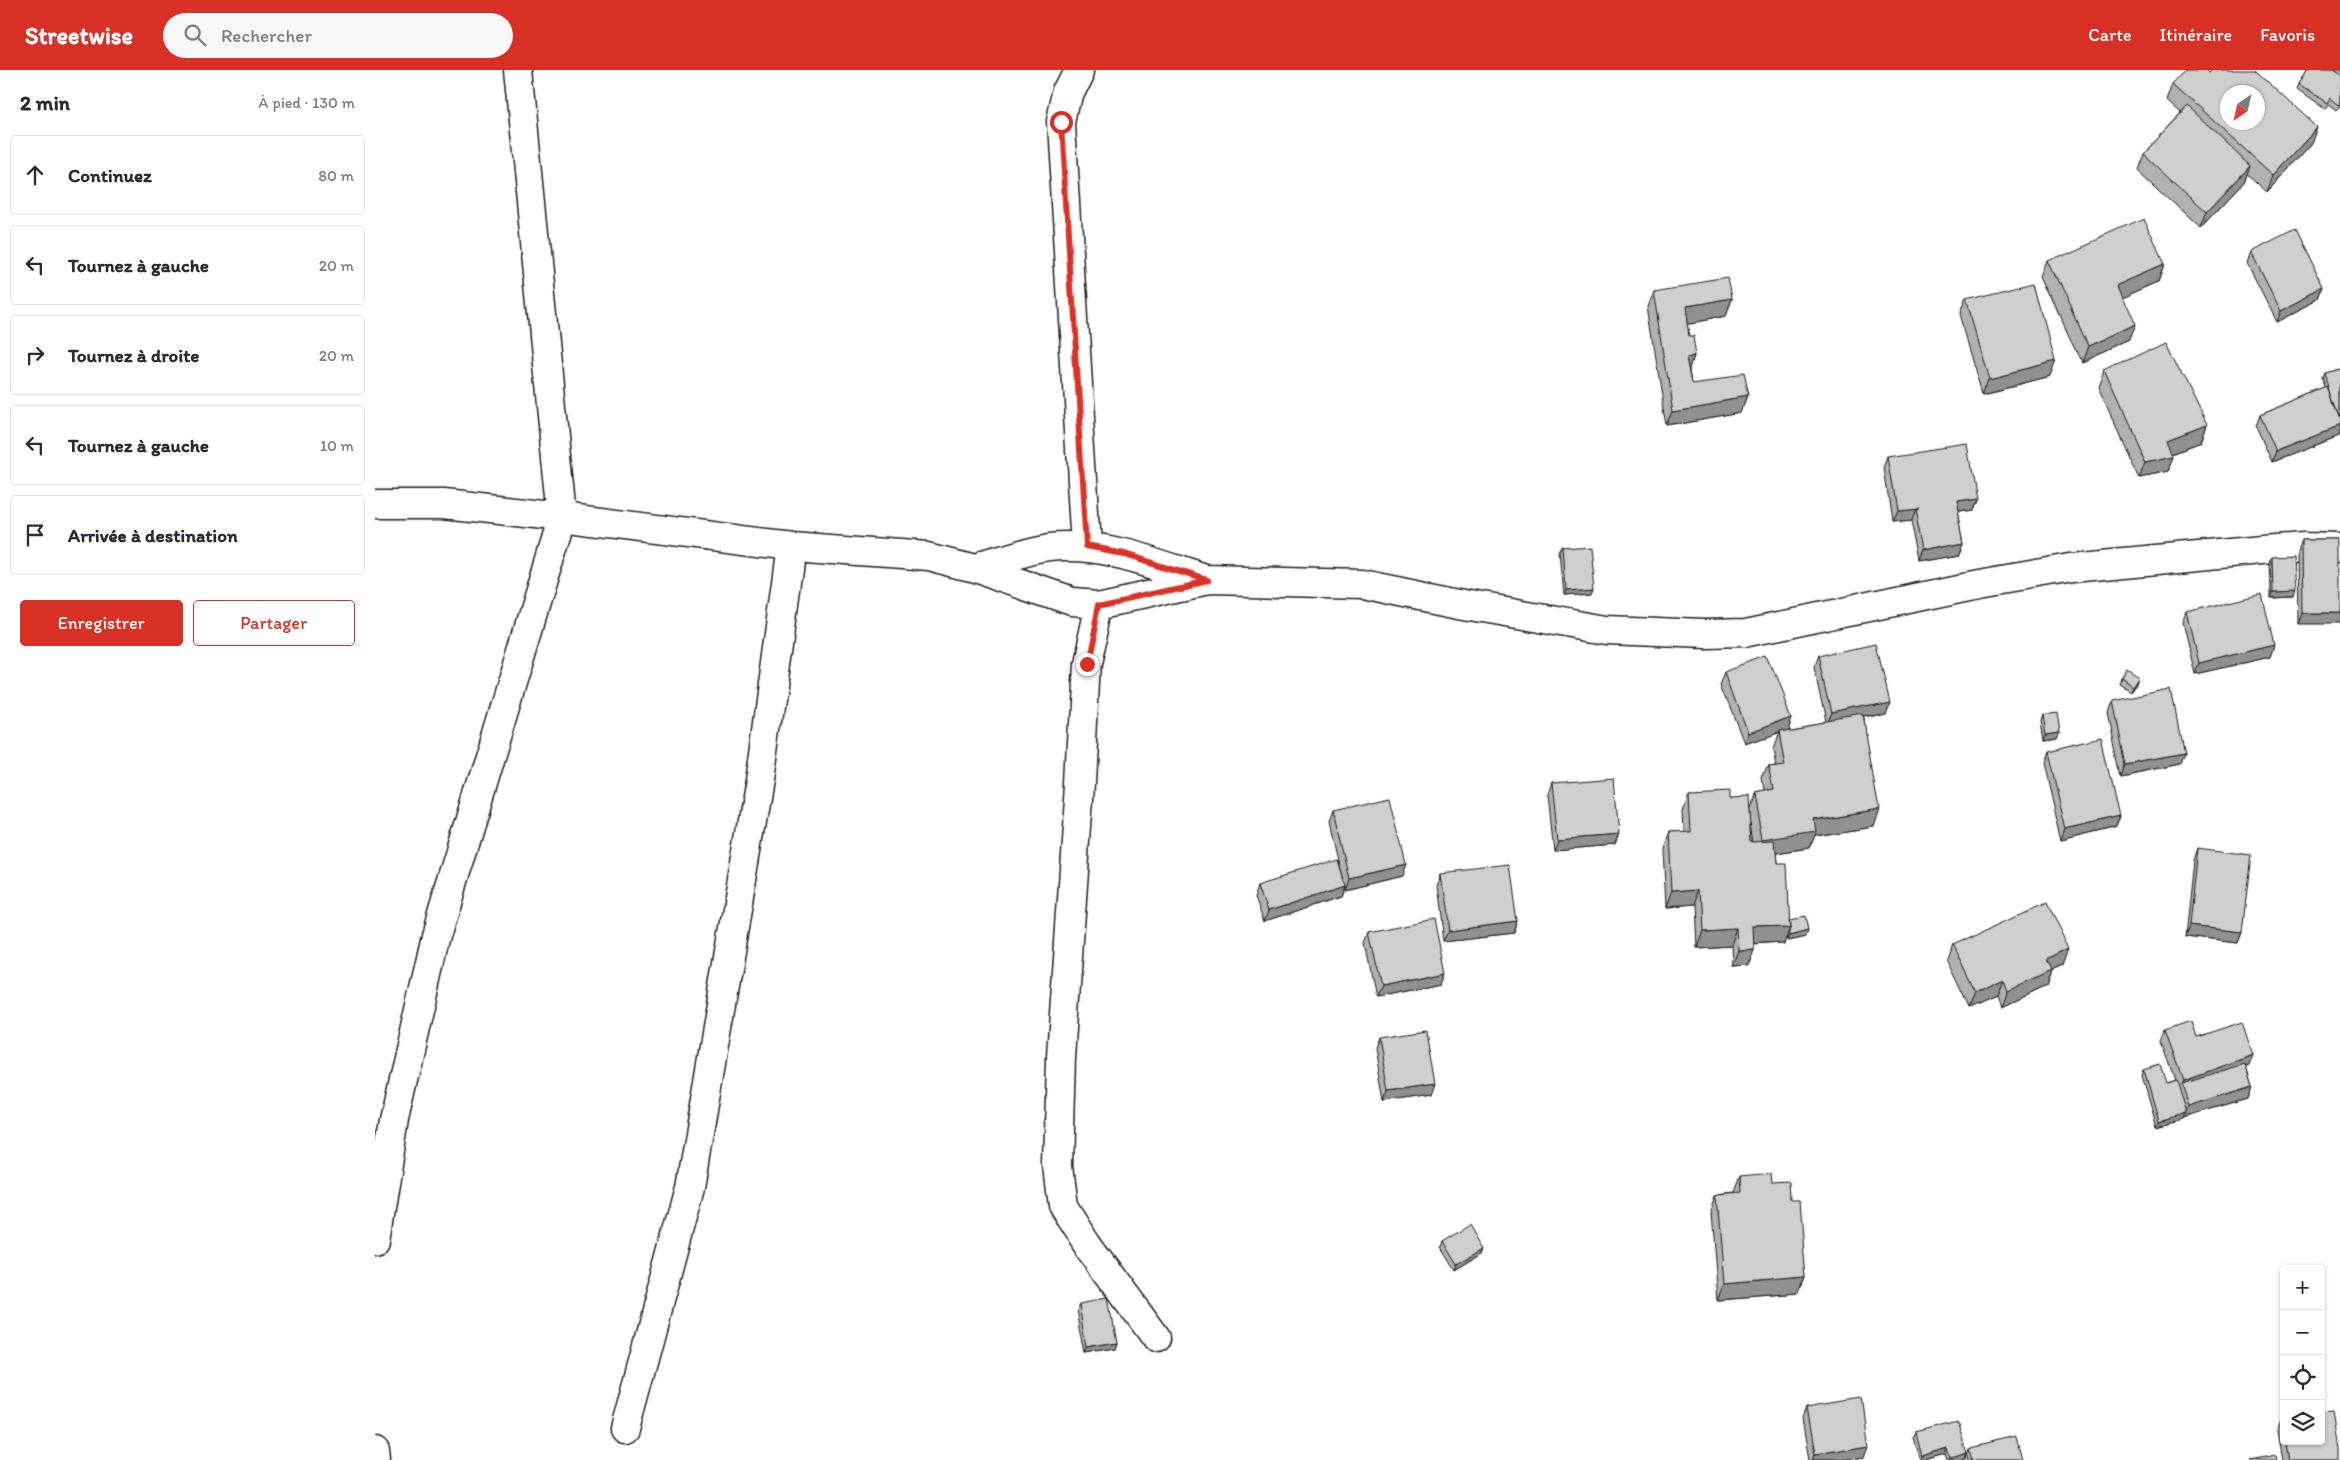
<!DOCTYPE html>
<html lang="fr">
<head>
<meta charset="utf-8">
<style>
  :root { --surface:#fff; --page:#f7f7f7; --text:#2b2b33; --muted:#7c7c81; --line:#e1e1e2; --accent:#d93025 }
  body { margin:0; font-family:Itim,sans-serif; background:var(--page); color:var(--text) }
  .controls { position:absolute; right:15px; bottom:15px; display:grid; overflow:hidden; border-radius:5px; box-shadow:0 1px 4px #0004 }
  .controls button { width:45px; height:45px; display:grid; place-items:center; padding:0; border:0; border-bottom:1px solid var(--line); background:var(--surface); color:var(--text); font:25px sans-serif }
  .compass { position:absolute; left:1845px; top:15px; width:45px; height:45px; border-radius:50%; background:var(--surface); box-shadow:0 1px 4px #0004; rotate:214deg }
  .stop { position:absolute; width:15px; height:15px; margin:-11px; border:4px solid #d93025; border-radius:50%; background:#fff }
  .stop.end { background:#d93025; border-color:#fff; box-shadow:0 1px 5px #0008 }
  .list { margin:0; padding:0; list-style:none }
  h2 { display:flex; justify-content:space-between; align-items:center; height:65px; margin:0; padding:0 20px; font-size:21px }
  h2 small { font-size:16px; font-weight:400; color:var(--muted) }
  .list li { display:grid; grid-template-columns:32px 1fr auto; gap:15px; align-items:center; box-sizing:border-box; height:80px; margin:0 10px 10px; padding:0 10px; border:1px solid var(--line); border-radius:5px }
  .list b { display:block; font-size:19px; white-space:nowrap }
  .list em { font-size:16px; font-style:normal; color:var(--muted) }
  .actions { display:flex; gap:10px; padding:15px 20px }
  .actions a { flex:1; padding:11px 0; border:1px solid var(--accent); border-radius:5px; text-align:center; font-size:18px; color:var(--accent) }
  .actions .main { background:var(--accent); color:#fff }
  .icon { flex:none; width:28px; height:28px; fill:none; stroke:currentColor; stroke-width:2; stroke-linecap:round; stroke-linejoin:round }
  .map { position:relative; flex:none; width:1965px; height:1390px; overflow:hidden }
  header { display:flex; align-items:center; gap:30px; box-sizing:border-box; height:70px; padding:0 25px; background:var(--accent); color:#fff }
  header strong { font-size:24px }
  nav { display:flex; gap:28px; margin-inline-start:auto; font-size:18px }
  .search { width:350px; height:45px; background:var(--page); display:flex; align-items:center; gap:12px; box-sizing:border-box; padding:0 18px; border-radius:28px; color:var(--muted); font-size:19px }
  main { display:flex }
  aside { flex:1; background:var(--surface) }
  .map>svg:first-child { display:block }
</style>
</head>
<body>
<header>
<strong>Streetwise</strong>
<div class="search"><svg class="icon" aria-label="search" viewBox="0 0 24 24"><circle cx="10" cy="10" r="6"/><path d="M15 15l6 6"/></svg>Rechercher</div>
<nav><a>Carte</a><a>Itinéraire</a><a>Favoris</a></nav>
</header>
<main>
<aside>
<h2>2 min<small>À pied · 130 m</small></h2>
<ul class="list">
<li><svg class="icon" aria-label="ahead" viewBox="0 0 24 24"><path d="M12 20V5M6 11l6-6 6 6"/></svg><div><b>Continuez</b></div><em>80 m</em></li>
<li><svg class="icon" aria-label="left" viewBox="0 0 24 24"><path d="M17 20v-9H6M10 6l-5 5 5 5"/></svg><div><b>Tournez à gauche</b></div><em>20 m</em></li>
<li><svg class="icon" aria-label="right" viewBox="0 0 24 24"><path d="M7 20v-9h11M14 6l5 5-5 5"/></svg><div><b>Tournez à droite</b></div><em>20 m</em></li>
<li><svg class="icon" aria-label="left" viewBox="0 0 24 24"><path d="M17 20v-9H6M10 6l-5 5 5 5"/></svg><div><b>Tournez à gauche</b></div><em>10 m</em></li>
<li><svg class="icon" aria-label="arrive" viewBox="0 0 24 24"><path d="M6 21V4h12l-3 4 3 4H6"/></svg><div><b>Arrivée à destination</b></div></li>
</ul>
<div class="actions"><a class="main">Enregistrer</a><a>Partager</a></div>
</aside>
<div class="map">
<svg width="1965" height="1390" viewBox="0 0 1965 1390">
  <rect width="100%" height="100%" fill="#fff"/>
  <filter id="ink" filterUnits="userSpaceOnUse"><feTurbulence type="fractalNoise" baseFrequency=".02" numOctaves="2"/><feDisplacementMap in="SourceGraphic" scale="10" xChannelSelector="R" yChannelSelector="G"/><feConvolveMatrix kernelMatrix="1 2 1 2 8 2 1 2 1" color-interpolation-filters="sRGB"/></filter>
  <g filter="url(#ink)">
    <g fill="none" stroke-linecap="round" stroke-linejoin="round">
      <g stroke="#1c1c1c" stroke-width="31">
        <path id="street" d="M704 0 693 22 686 52 712 477
          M0 434H69L187 447 416 476 554 486 600 498 697 532 724 534 832 510 987 514 1089 535 1232 560 1329 564 1371 563 1604 514 1696 498 1887 480 1928 477 1965 478
          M600 498C624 491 650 481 674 478 728 472 778 493 828 509
          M724 534 711 593 705 713 686 987 683 1096 688 1136 712 1174 781 1268
          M0 1169 19 1050 61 865 187 447 143 0
          M250 1358 315 1117 384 710 416 476
          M0 1381 1 1390"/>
      </g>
      <use href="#street" stroke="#fff" stroke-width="28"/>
    </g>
    <path fill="#b1b1b1" stroke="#1c1c1c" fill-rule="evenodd" d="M1933 0H1965V36L1961 40 1953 34 1950 39 1922 19 1924 14Z
      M1834 3 1936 73 1892 122 1872 104 1869 112 1826 158 1762 98 1768 82 1805 43 1792 31 1798 14Z
      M1876 182 1949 219 1945 230 1902 252 1872 193Z
      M1674 190 1790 194 1784 211 1747 227 1754 272 1707 293 1668 206Z
      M1279 220 1357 230 1351 246 1312 253 1314 265 1322 283 1317 298 1319 312 1373 327 1367 343 1292 356 1273 236Z
      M1592 230 1675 307 1609 324 1586 246Z
      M1965 298V366L1964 363 1963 366 1897 392 1881 356 1885 345 1951 318 1948 308 1950 303Z
      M1729 301 1832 355 1826 372 1798 383 1799 386 1793 402 1764 408 1723 318Z
      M1513 386 1601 429 1597 440 1583 442 1589 472 1584 484 1544 491 1536 450 1517 452 1509 397Z
      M1926 470H1965L1923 554 1922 481Z
      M1188 478 1217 523 1189 525 1185 484Z
      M1897 487 1918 527 1896 528 1895 493Z
      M1812 542 1899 575 1895 587 1820 604 1808 553Z
      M1443 586 1511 643 1489 648 1498 756 1439 765 1434 778 1400 783 1401 793 1413 848 1432 858 1430 864 1411 868 1410 865 1408 872 1380 874V880L1374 896 1358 897 1357 875 1319 877 1317 837 1290 839 1287 779 1293 762H1309L1308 739 1314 722 1355 728 1375 739 1380 726 1390 724 1388 711 1394 694 1399 693 1396 676 1402 661 1369 673 1346 614 1351 602 1412 658 1408 659 1451 652 1439 597ZM1376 753 1379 772H1377Z
      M1747 609 1762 614 1756 622 1745 615Z
      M1737 631 1805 694 1746 706 1733 643Z
      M1667 646 1684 663 1682 669 1668 671 1665 652Z
      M1671 682 1746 746 1742 757 1685 771 1667 693Z
      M1176 713 1244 764 1240 775 1178 780 1172 725Z
      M958 740 1027 806 970 820V816L966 826 890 851 881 825 885 813 967 807 954 751Z
      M1822 778 1867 862 1863 873 1810 867 1818 790Z
      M1065 803 1143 851 1139 863 1068 871 1061 815Z
      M994 862 1066 914 1001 927 990 873Z
      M1577 875 1687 897 1675 902 1670 917 1625 938 1621 927 1594 939 1571 891Z
      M1790 960 1821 967 1874 996 1871 997 1877 1017 1873 1029 1782 1056 1767 1005 1769 999 1791 1013 1800 1010 1786 971Z
      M1004 967 1056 1025 1009 1032 1000 978Z
      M1364 1107 1397 1114 1418 1132 1431 1207 1425 1224 1343 1230 1336 1141 1342 1125 1358 1123Z
      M1067 1171 1109 1178 1107 1183 1079 1200 1065 1177Z
      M706 1234 742 1272 740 1278 711 1283 703 1240Z
      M1432 1338 1489 1386 1466 1390H1435L1428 1349Z
      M1909 1348V1371H1946L1965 1390H1907L1902 1360 1906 1349Z
      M1541 1362 1594 1382 1592 1388 1585 1390H1574L1572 1384 1550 1390H1545L1538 1367Z
      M1596 1378 1648 1390H1595L1594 1384Z"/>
    <path fill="#909090" stroke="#1c1c1c" d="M1942 57 1936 73 1892 122 1898 105Z
      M1875 96 1869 112 1826 158 1832 142Z
      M1790 194 1784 211 1736 232 1742 215Z
      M1949 219 1945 230 1902 252 1906 241Z
      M1357 230 1351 246 1304 255 1310 238Z
      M1760 256 1754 272 1707 293 1713 277Z
      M1322 283 1316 299 1314 285Z
      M1681 291 1675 307 1609 324 1615 308Z
      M1373 327 1367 343 1292 356 1298 340Z
      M1832 355 1826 372 1787 387 1793 370Z
      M1965 356V361L1963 366 1897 392 1901 381Z
      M1799 386 1793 402 1764 408 1770 392Z
      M1601 429 1597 440 1577 443 1581 432Z
      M1540 439 1536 450 1517 452 1522 441Z
      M1589 472 1584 484 1544 491 1548 480Z
      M1219 518 1217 523 1189 525 1191 520Z
      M1920 521 1918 527 1896 528 1898 522Z
      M1927 543H1965V554H1923Z
      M1899 575 1895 587 1820 604 1824 593Z
      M1764 608 1762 614 1756 622 1758 617Z
      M1515 632 1511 643 1452 656 1456 644Z
      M1416 646 1412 658 1369 673 1373 662Z
      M1684 663 1682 669 1668 671 1670 665Z
      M1809 683 1805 694 1746 706 1750 694Z
      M1504 739 1498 756 1439 765 1434 778 1382 786 1388 770 1438 750Z
      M1746 746 1742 757 1685 771 1689 759Z
      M1244 764 1240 775 1178 780 1182 769Z
      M1031 795 1027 806 970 820 974 808Z
      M970 815 966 826 890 851 894 840Z
      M1323 821 1317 837 1290 839 1296 823Z
      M1143 851 1139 863 1068 871 1073 860Z
      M1414 856 1408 872 1373 874 1379 857Z
      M1814 856 1867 862 1863 873 1810 867Z
      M1363 858 1357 875 1319 877 1325 860Z
      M1432 858 1430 864 1411 868 1413 863Z
      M1380 880 1374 896 1358 897 1364 881Z
      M1693 880 1687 897 1675 902 1670 917 1625 938 1631 921 1671 891Z
      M1070 903 1066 914 1001 927 1006 916Z
      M1627 910 1621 927 1594 939 1600 923Z
      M1878 985 1874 996 1808 1019 1806 1014 1808 1010Z
      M1060 1014 1056 1025 1009 1032 1013 1021Z
      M1877 1017 1873 1029 1809 1048 1813 1037Z
      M1811 1043 1809 1049 1782 1056 1784 1051Z
      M1109 1178 1107 1183 1079 1200 1081 1194Z
      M1431 1207 1425 1224 1343 1230 1349 1214Z
      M742 1272 740 1278 711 1283 713 1277Z
      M1493 1375 1489 1386 1466 1390H1438L1440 1384Z
      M1574 1378 1572 1384 1550 1390H1546L1547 1386Z
      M1594 1382 1592 1388 1585 1390H1576L1577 1388Z"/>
    <path fill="#cecece" stroke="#1c1c1c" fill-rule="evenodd" d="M1811 0H1831L1834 3 1837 0H1880L1942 57 1898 105 1798 14ZM1852 22H1882V52H1852Z
      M1933 0H1956L1965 6V32L1963 35 1955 28 1952 33 1924 14Z
      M1812 36 1875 96 1832 142 1768 82Z
      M1769 148 1790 194 1742 215 1760 256 1713 277 1674 190Z
      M1920 160 1949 219 1906 241 1876 182Z
      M1353 208 1357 230 1310 238 1314 265H1319L1322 283 1314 285 1319 312 1368 305 1373 327 1298 340 1279 220Z
      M1661 213 1681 291 1615 308 1592 230Z
      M1791 272 1832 355 1793 370 1799 386 1770 392 1729 301Z
      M1965 298V350L1959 335 1950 303Z
      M1953 317 1965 350V356L1901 381 1885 345Z
      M1592 374 1601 429 1581 432 1589 472 1548 480 1540 439H1543L1522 441 1513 386Z
      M1926 470H1965V543H1927Z
      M1215 476 1219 518 1191 520 1188 478Z
      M1918 486 1920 521 1898 522 1897 487Z
      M1887 524 1899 575 1824 593 1812 542Z
      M1501 573 1515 632 1456 644 1443 586Z
      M1393 587 1416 646 1373 662 1351 602Z
      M1752 600 1764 608 1758 617 1747 609Z
      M1796 619 1809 683 1750 694 1737 631Z
      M1681 644 1684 663 1670 665 1667 646Z
      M1488 646 1504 739 1438 750 1440 762 1388 770 1380 726 1399 722 1394 694 1408 692 1402 660Z
      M1728 669 1746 746 1689 759 1671 682Z
      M1239 708 1244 764 1182 769 1176 713Z
      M1355 720V728L1374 727 1377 772 1399 771 1401 793H1411L1414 856 1379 857 1380 880 1364 881 1363 858 1325 860 1323 821 1296 823 1293 762 1316 761 1314 722Z
      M1015 727 1031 795 974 808 958 740Z
      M1822 778 1876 785 1867 862 1814 856Z
      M962 789 970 815 894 840 885 813Z
      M1135 795 1143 851 1073 860 1065 803Z
      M1670 832 1693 880 1671 891 1676 901 1631 921 1627 910 1600 923 1577 875Z
      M1429 845 1432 858 1413 863V859L1414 856 1413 848Z
      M1059 849 1070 903 1006 916 994 862Z
      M1816 951 1821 967 1867 952 1878 985 1808 1010 1790 960Z
      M1051 960 1060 1014 1013 1021 1004 967Z
      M1785 994 1791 1013 1801 1010 1811 1043 1784 1051 1769 999Z
      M1870 994 1877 1017 1813 1037 1806 1013Z
      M1396 1104 1397 1114 1417 1113 1418 1132H1425L1431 1207 1349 1214 1342 1125 1365 1123 1364 1107Z
      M1095 1154 1109 1178 1081 1194 1067 1171Z
      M734 1229 742 1272 713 1277 706 1234Z
      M1486 1329 1493 1375 1440 1384 1432 1338Z
      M1959 1341 1965 1379V1390H1913L1910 1371H1946V1342Z
      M1909 1348V1363L1906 1349Z
      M1584 1351 1594 1382 1577 1388 1574 1378 1547 1386 1541 1362Z
      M1642 1367 1648 1390H1599L1596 1378Z
      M1900 1385 1901 1390H1875Z"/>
  </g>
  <g fill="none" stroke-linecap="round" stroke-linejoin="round" filter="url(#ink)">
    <path stroke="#d93025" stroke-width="6" d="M686 52 712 477 749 484 832 510 724 534 712 594"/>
  </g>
</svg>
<div class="controls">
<button>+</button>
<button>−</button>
<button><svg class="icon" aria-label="locate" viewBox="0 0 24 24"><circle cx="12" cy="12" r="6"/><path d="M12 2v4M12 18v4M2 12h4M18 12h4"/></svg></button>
<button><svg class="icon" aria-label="layers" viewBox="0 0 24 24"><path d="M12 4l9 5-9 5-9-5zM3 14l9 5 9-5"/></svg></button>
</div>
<svg class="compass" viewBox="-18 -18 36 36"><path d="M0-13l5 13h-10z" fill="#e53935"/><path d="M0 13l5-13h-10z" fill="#7c7c81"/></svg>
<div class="stop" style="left:686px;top:52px"></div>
<div class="stop end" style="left:712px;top:594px"></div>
</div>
</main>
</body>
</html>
